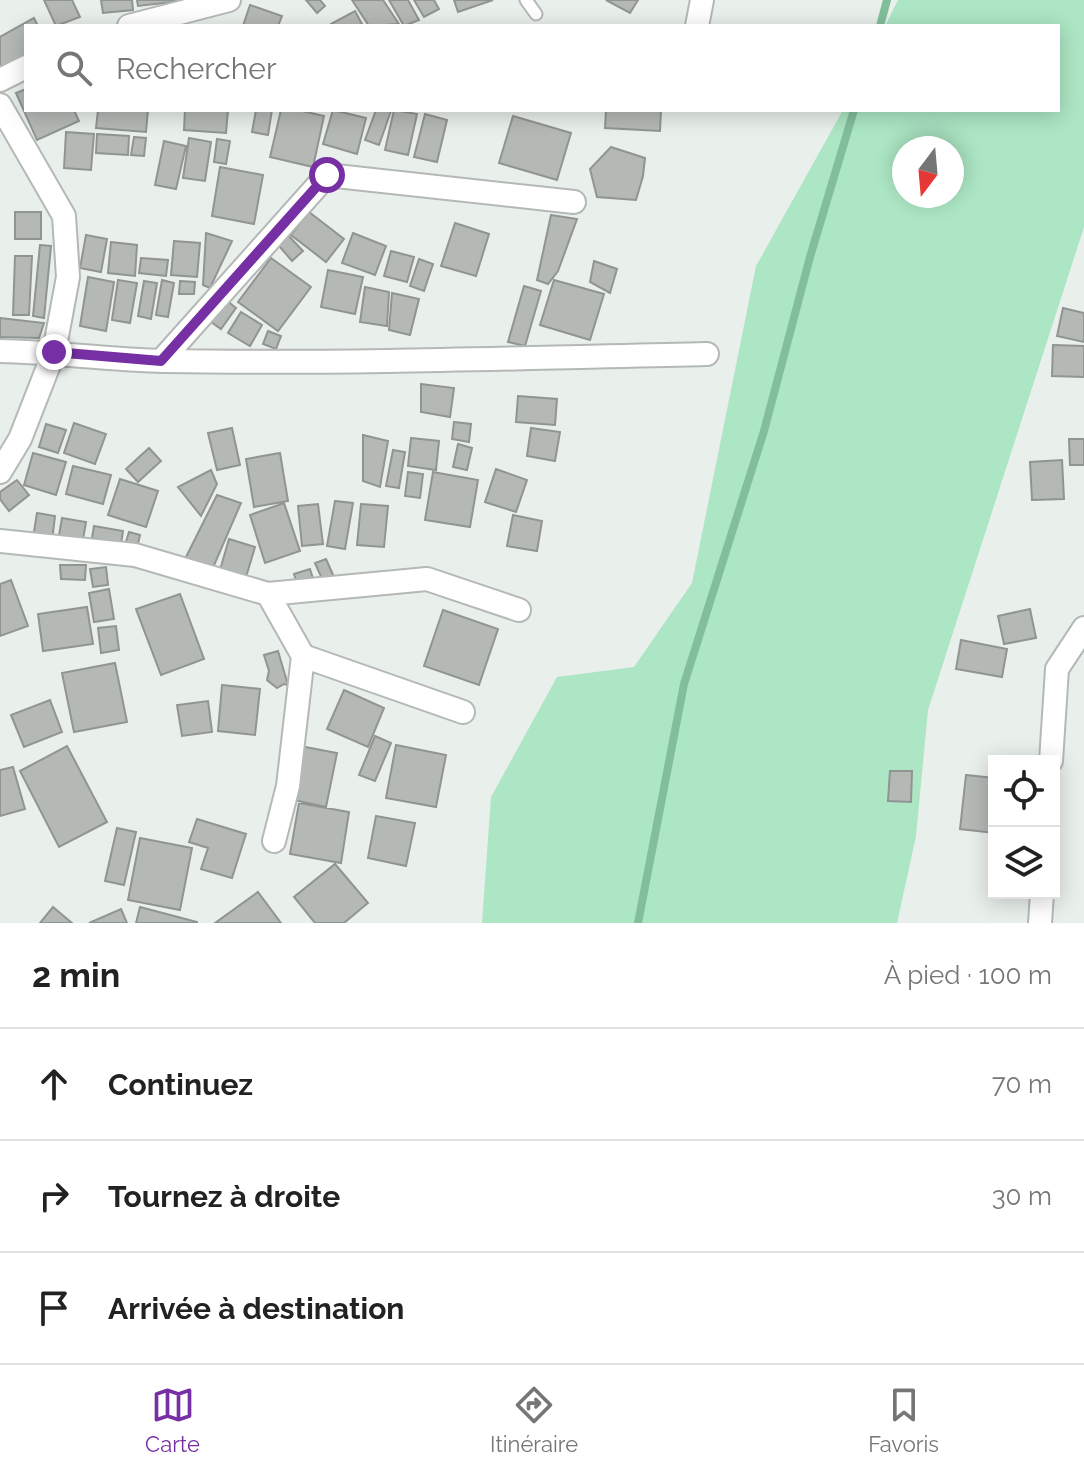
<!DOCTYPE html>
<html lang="fr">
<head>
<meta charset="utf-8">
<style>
  :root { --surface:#fff; --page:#f6f6f6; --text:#222; --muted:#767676; --line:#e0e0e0; --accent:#7730a4 }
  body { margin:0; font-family:Raleway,sans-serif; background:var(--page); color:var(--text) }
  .controls { position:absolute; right:24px; bottom:24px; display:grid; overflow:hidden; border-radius:0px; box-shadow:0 4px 20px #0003 }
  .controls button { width:72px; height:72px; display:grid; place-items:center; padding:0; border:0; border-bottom:2px solid var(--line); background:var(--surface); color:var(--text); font:40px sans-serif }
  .compass { position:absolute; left:892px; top:136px; width:72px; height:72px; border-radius:50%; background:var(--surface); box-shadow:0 4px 20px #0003; rotate:196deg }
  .stop { position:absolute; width:24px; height:24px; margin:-18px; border:6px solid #7730a4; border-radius:50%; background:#fff }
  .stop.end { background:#7730a4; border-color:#fff; box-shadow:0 2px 8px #0008 }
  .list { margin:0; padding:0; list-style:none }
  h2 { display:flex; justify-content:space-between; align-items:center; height:104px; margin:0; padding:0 32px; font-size:34px }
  h2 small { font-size:26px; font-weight:400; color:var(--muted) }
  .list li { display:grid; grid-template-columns:52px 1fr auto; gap:24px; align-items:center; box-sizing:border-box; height:112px; padding:0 32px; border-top:2px solid var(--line) }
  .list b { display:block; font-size:30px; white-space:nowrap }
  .list em { font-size:26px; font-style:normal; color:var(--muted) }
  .icon { flex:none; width:44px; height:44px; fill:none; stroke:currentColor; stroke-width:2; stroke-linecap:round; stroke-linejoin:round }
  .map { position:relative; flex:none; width:1084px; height:923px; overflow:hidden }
  .search { position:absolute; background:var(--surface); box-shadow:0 4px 20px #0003; left:24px; right:24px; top:24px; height:88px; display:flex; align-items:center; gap:20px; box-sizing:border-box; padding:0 28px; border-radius:0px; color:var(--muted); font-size:30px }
  .sheet { height:440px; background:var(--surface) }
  nav { display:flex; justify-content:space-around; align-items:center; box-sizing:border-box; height:112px; border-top:2px solid var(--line); background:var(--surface); font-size:22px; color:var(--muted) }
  nav a { display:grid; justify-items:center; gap:4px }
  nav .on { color:var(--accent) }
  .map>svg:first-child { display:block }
</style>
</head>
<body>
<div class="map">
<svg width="1084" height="923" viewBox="0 0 1084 923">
  <rect width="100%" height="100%" fill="#e9efeb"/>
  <path fill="#ace6c4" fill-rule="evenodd" d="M898 0H1084V227L928 710 916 836 897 923H482L491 797 557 677 634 667 692 583 756 266 843 110H1058V26H885ZM904 148H952V196H904Z"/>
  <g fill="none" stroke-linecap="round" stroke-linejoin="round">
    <path stroke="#82be9c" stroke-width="8" d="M880 26 887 0
      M638 923 684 684 764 431 810 257 854 110"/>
  </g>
  <path fill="#b4b9b6" stroke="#909592" stroke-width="2" d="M44 0H72L80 17 56 26Z
    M101 0H132L133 10 103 13Z
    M137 0H190L138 6Z
    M306 0H320L325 6 317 13Z
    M352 0H383L399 24 369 26Z
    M389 0H408L419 20 404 26Z
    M414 0H434L439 9 424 17Z
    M454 0H493L458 12Z
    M606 0H638L630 13Z
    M250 5 282 16 278 26H243Z
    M355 11 363 26H332L331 24Z
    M34 18 38 26H26V54L0 68V37Z
    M26 89V110H74L79 121 37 140 16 93Z
    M98 110H148L146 132 96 128Z
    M185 110H228L226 133 184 130Z
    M256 110H272L268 135 252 132Z
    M281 110H298L324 116 313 167 270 157Z
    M333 110 366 118 357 154 323 144Z
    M376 110 391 111 379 145 365 140Z
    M394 110 417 114 408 155 385 150Z
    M606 110H661L660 131 605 128Z
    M425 114 447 120 437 162 414 157Z
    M513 116 571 133 557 180 499 163Z
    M66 132 94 134 91 170 64 168Z
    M97 134 129 136 128 155 96 153Z
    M134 137 146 138 144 156 131 155Z
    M189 138 211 142 205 181 183 178Z
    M217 139 230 141 226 164 214 162Z
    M164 141 186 146 176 189 155 185Z
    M611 147 645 158 643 176 636 200 597 197 590 169Z
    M220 167 263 175 254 224 212 216Z
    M15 212H41V239H15Z
    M309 212 344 239 326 262 291 235Z
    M551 215 577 219 558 271 548 284 537 280Z
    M455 223 489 234 476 276 441 266Z
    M284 231 303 251 292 261 274 240Z
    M206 233 232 241 210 288 203 285Z
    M353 233 386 246 375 275 342 263Z
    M86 235 107 239 101 272 80 268Z
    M174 241 200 243 197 277 171 275Z
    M111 242 137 245 135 276 108 273Z
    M40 245 51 246 44 318 33 316Z
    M391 251 414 257 407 282 384 276Z
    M15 256H32L29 315H13Z
    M141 258 168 260 166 276 139 273Z
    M271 258 311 287 278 331 238 302Z
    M419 259 433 264 424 291 410 286Z
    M594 261 617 269 610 293 590 282Z
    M328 270 363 277 355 314 321 307Z
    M88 277 114 282 106 331 80 326Z
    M118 280 137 283 130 323 112 320Z
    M162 280 174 283 168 317 156 315Z
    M554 280 604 294 590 340 540 325Z
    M144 281 157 283 151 319 138 316Z
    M180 281 195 282 194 294H179Z
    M524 286 541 291 525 346 508 342Z
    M365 287 389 292 387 326 360 322Z
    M392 293 419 299 410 335 389 330Z
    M226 300 236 308 221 329 211 322Z
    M1063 308 1084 313V342L1057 336Z
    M241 312 262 325 250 346 228 333Z
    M0 318 44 323 39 338 0 337Z
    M268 331 281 336 276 349 263 344Z
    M1053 345 1084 346V377L1052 376Z
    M421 384 454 388 450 417 421 412Z
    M518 396 557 399 555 425 516 422Z
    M454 422 471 424 469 442 452 439Z
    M74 423 106 434 95 464 64 453Z
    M46 424 66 430 58 453 39 447Z
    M232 428 240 465 217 470 208 433Z
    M531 428 560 432 555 461 527 456Z
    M363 435 388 441 380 487 363 481Z
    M411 438 439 441 436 470 408 466Z
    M1069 439H1084V465H1070Z
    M458 444 472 448 467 470 453 467Z
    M149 448 161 461 138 482 126 469Z
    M393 450 405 452 399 488 386 486Z
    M33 453 66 462 56 495 24 485Z
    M280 453 288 501 254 507 246 459Z
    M1062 460 1064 499 1032 500 1030 462Z
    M73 466 111 475 103 504 66 494Z
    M496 469 527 480 516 512 485 502Z
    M211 470 217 484 201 516 178 487Z
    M408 472 423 474 420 498 405 496Z
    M433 472 478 480 470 527 425 520Z
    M120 479 158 491 146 527 108 515Z
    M17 480 29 495 9 511 0 499V492Z
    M217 495 241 503 212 570 185 559Z
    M335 501 353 503 345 549 327 546Z
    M284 503 300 551 265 563 250 515Z
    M318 504 323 544 302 546 298 506Z
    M361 504 388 506 384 547 357 545Z
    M37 513 55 516 52 541 33 538Z
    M513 515 542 521 537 551 507 546Z
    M62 518 86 522 82 545 58 541Z
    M94 526 123 531 121 544 92 538Z
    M129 532 140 535 137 548 125 545Z
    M229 539 255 547 246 577 220 570Z
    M326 559 334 577 323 581 315 563Z
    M60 565H86L85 580 61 579Z
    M106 567 108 585 93 587 90 569Z
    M310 569 315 585 299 590 294 574Z
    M11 580 28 626 0 636V584Z
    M109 589 114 619 94 622 89 593Z
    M180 594 204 659 161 675 136 609Z
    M87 607 93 644 43 651 38 614Z
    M1030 609 1036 638 1004 644 998 616Z
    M443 610 498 629 479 685 424 666Z
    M116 626 119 650 101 653 98 628Z
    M961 640 1007 649 1002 677 956 669Z
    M278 651 288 685 284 684 277 688 267 680 269 671 264 655Z
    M115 663 127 722 74 732 62 673Z
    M222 685 260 689 255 735 218 731Z
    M344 690 384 708 368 747 327 729Z
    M50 700 62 732 24 747 11 715Z
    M208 701 212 732 182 736 177 705Z
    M375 736 391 743 375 781 359 775Z
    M396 745 446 755 436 807 386 798Z
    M67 746 107 822 59 847 20 771Z
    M300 746 337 753 326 807 289 799Z
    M13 767 25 809 0 816V770Z
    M890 771H912L911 802 888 801Z
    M966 775 994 778V833L960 829Z
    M299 803 349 812 341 863 290 854Z
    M376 816 415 823 406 866 368 858Z
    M197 819 246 834 232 878 201 869 208 848 189 842Z
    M117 828 136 832 124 885 105 881Z
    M140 838 192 848 180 910 128 900Z
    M335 864 368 903 344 923H315L294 897Z
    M258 892 281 923H215Z
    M53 907 72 923H40Z
    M140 907 197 922V923H136Z
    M121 909 127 923H89Z"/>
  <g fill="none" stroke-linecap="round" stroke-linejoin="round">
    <g stroke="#b4b9b6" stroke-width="15">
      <path id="service" d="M526 0 536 14"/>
    </g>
    <g stroke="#b4b9b6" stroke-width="26">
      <path id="minor" d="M129 26 229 0
        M697 26 702 0
        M0 80 26 67
        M0 105 64 216 68 277 54 352 20 439 0 472
        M0 351C55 352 110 360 164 361 345 364 526 358 707 354
        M161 361 327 175 574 202
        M0 541 135 555 268 594 303 656 463 712
        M268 594 427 579 519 610
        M1051 761 1057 669 1084 628
        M274 841 288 786 303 656
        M1040 923 1042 893"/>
    </g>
    <use href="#service" stroke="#fff" stroke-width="11"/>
    <use href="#minor" stroke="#fff" stroke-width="22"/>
  </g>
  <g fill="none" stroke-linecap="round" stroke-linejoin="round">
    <path stroke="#7730a4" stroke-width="10" d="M54 352 161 361 327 175"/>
  </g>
</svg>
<div class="controls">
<button><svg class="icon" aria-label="locate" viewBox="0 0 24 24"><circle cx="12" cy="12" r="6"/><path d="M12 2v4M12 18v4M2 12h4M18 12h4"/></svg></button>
<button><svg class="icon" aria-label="layers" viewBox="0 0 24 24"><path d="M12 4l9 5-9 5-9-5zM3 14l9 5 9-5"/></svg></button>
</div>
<svg class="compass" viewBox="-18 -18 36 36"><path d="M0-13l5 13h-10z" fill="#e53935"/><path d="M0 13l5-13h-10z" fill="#767676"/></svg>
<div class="stop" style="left:327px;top:175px"></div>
<div class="stop end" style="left:54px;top:352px"></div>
<div class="search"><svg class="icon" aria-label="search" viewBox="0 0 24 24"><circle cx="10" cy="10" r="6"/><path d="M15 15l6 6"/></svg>Rechercher</div>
</div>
<section class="sheet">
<h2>2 min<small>À pied · 100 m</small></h2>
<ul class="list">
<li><svg class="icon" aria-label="ahead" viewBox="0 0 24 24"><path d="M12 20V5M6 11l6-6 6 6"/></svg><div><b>Continuez</b></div><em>70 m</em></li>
<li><svg class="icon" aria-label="right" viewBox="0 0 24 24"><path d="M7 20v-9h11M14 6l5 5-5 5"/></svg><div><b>Tournez à droite</b></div><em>30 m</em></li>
<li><svg class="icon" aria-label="arrive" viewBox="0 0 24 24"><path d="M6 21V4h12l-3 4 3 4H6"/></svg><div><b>Arrivée à destination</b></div></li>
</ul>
</section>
<nav>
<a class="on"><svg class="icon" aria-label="map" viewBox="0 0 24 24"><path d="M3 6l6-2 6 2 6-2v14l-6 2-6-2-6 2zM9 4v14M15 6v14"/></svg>Carte</a>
<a><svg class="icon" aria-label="directions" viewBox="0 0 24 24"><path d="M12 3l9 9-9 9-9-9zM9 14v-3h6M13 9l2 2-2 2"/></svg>Itinéraire</a>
<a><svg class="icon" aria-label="saved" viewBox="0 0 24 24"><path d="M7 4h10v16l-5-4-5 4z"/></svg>Favoris</a>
</nav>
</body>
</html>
